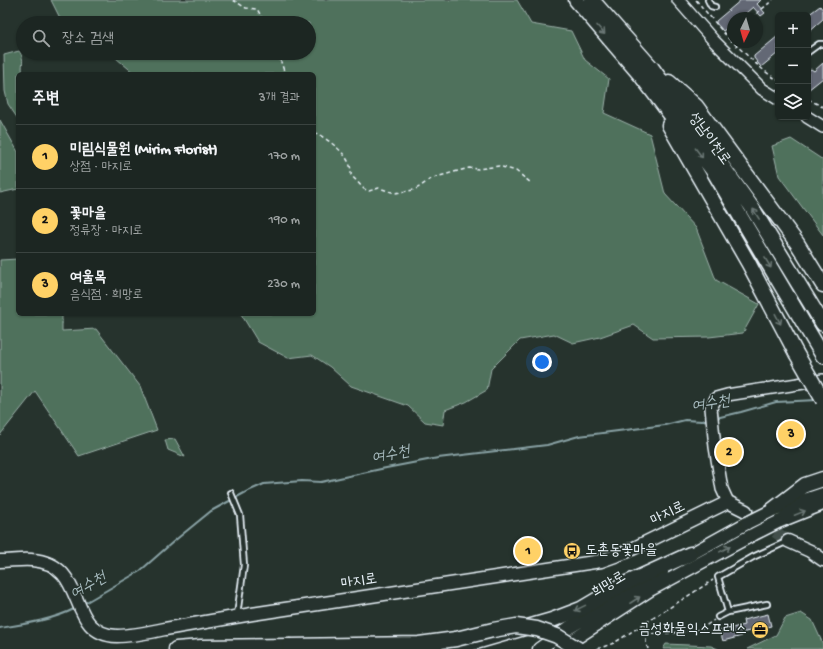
<!DOCTYPE html>
<html lang="ko">
<head>
<meta charset="utf-8">
<style>
  :root { --surface:#1c2622; --page:#29322f; --text:#f1f3f6; --muted:#a0a5a5; --line:#3a4340; --accent:#ffd166 }
  body { margin:0; font-family:"Gochi Hand","Poor Story",sans-serif; background:var(--page); color:var(--text) }
  .controls { position:absolute; right:12px; top:12px; display:grid; overflow:hidden; border-radius:6px; box-shadow:0 1px 3px #0004 }
  .controls button { width:36px; height:36px; display:grid; place-items:center; padding:0; border:0; border-bottom:1px solid var(--line); background:var(--surface); color:var(--text); font:20px sans-serif }
  .compass { position:absolute; left:727px; top:12px; width:36px; height:36px; border-radius:50%; background:var(--surface); box-shadow:0 1px 3px #0004; rotate:185deg }
  .you { position:absolute; left:542px; top:362px; width:14px; height:14px; margin:-10px; border:3px solid #fff; border-radius:50%; background:#1a73e8; box-shadow:0 0 0 6px #1a73e833 }
  .badge { display:grid; place-items:center; width:26px; height:26px; border-radius:50%; background:var(--accent); color:#111; font-size:13px; font-weight:700 }
  .pin { position:absolute; translate:-50% -50%; border:2px solid #fff; box-shadow:0 1px 4px #0006 }
  .list { margin:0; padding:0; list-style:none }
  h2 { display:flex; justify-content:space-between; align-items:center; height:52px; margin:0; padding:0 16px; font-size:17px }
  h2 small { font-size:13px; font-weight:400; color:var(--muted) }
  .list li { display:grid; grid-template-columns:26px 1fr auto; gap:12px; align-items:center; box-sizing:border-box; height:64px; padding:0 16px; border-top:1px solid var(--line) }
  .list b { display:block; font-size:15px; white-space:nowrap }
  .list p { margin:0; font-size:13px; white-space:nowrap; color:var(--muted) }
  .list em { font-size:13px; font-style:normal; color:var(--muted) }
  .icon { flex:none; width:22px; height:22px; fill:none; stroke:currentColor; stroke-width:2; stroke-linecap:round; stroke-linejoin:round }
  .map { position:relative; flex:none; width:823px; height:649px; overflow:hidden }
  .search { position:absolute; background:var(--surface); box-shadow:0 1px 3px #0004; left:16px; top:16px; width:300px; height:44px; display:flex; align-items:center; gap:10px; box-sizing:border-box; padding:0 14px; border-radius:22px; color:var(--muted); font-size:15px }
  .panel { position:absolute; background:var(--surface); box-shadow:0 1px 3px #0004; left:16px; top:72px; width:300px; height:244px; border-radius:6px }
  .map>svg:first-child { display:block }
</style>
</head>
<body>
<div class="map">
<svg width="823" height="649" viewBox="0 0 823 649">
  <rect width="100%" height="100%" fill="#26332d"/>
  <filter id="ink" filterUnits="userSpaceOnUse"><feTurbulence type="fractalNoise" baseFrequency=".025" numOctaves="2"/><feDisplacementMap in="SourceGraphic" scale="8" xChannelSelector="R" yChannelSelector="G"/><feConvolveMatrix kernelMatrix="1 2 1 2 8 2 1 2 1" color-interpolation-filters="sRGB"/></filter>
  <g filter="url(#ink)">
    <path fill="#4f715c" stroke="#9cb1aa" d="M51 0H517L531 24 571 31 585 60 609 79 604 113 650 134 665 194 696 228 716 280 759 304 743 333 709 337 653 338 634 325 600 337 573 343 554 334 520 340 491 369 487 390 466 402 445 410 443 425 425 422 408 406 351 386 330 367 312 355 288 358 258 342 241 314H314V74H135L110 53H309V23H68L60 18Z
      M19 51C26 61 20 65 23 74H18V119L8 104 5 91 4 55Z
      M0 120 18 152V189L0 193Z
      M791 139 823 160V235L779 176 772 146Z
      M18 259V314H62V331L96 329 140 386 157 430 79 456 35 391 0 435V260Z
      M175 439 185 457 168 450 165 440Z
      M801 613 812 620 823 644V649H747L776 635 785 618Z
      M666 644 711 646 718 649H663Z"/>
    <g fill="none" stroke-linecap="round" stroke-linejoin="round">
      <path stroke="#89a2a5" stroke-width="2" d="M716 418 741 412 776 402 817 400
        M83 604 140 571 173 542 211 511 248 491 264 484 302 481 321 482 381 469 438 458 547 445 579 436 665 425 685 420 702 421 709 419
        M0 628C25 624 53 620 76 608"/>
    </g>
    <path fill="#636775" stroke="#e8f1f8" d="M741 0H761L757 4 765 13 761 16 753 7 740 18H733V24L723 31 716 23V21Z
      M820 6 823 10V19L808 32V15Z
      M778 36V53L761 67 754 58V56Z
      M823 63V78L808 90V71L811 69 814 71Z
      M768 614 771 626 741 633 742 636 723 641 720 631 744 625 743 620Z"/>
    <g fill="none" stroke-linecap="round" stroke-linejoin="round">
      <path stroke="#43504b" stroke-width="12" stroke-dasharray="12 6" stroke-linecap="butt" d="M746 511 788 541"/>
      <g stroke="#e8f1f8" stroke-width="8">
        <path id="service" d="M708 0 711 6 715 7
          M808 52 819 44H823
          M231 493 240 515 244 565 237 615
          M728 612 767 604
          M718 617 728 612 718 577 753 557 788 541"/>
      </g>
      <g stroke="#e8f1f8" stroke-width="14">
        <path id="tertiary" d="M678 0 714 41 762 89 778 99
          M807 117 823 127
          M728 502 722 489 715 447 711 408 716 398 727 395 823 380"/>
      </g>
      <g stroke="#e8f1f8" stroke-width="15">
        <path id="secondary" d="M775 510 823 494
          M778 522 823 504
          M788 541 810 551 823 560
          M682 559 747 523
          M0 561C10 561 22 559 32 560 90 564 64 634 117 636 133 636 150 632 165 629 194 624 223 619 252 614 368 597 484 578 601 561L626 552 728 502 746 511
          M539 649 570 627 662 572
          M559 649 650 590 754 534"/>
      </g>
      <g stroke="#e8f1f8" stroke-width="17">
        <path id="primary" d="M176 649 201 647 289 646
          M439 649 455 648 552 620 581 609 620 586 690 554"/>
      </g>
      <g stroke="#e8f1f8" stroke-width="17">
        <path id="trunk" d="M576 0 642 77 714 172 823 356
          M592 0 652 68 751 206 823 324
          M669 82 696 106 797 243 823 285
          M669 125 749 264 796 353
          M771 511 805 485 823 479"/>
      </g>
      <path stroke="#e8f1f8" stroke-width="1.5" stroke-dasharray="4 3" stroke-linecap="butt" d="M233 0 246 8 257 9 265 23
        M696 0 729 39 733 35
        M751 18 773 0
        M729 39C745 52 760 70 778 80
        M278 53 285 74
        M808 99 823 107
        M314 132C329 140 353 156 351 175L364 189 369 191 379 188 395 193 414 190 421 186 429 180 436 177 469 168 478 169 499 166 516 171 531 183
        M645 625 646 642 648 649
        M645 634C661 633 690 634 704 627 707 625 711 622 714 620
        M597 649 614 643 713 580"/>
      <use href="#service" stroke="#26332d" stroke-width="4.5"/>
      <use href="#tertiary" stroke="#26332d" stroke-width="11"/>
      <use href="#secondary" stroke="#26332d" stroke-width="12"/>
      <use href="#primary" stroke="#26332d" stroke-width="14"/>
      <use href="#trunk" stroke="#26332d" stroke-width="14"/>
      <g stroke="#e8f1f8" stroke-width="15" stroke-linecap="butt">
        <path id="secondary-bridge" d="M747 523 771 511
          M754 534 778 522"/>
      </g>
      <g stroke="#e8f1f8" stroke-width="17" stroke-linecap="butt">
        <path id="primary-bridge" d="M289 646 419 644 456 639 493 630 516 626 537 629 557 636 578 649"/>
      </g>
      <g stroke="#e8f1f8" stroke-width="17" stroke-linecap="butt">
        <path id="trunk-bridge" d="M796 353 823 400"/>
      </g>
      <use href="#secondary-bridge" stroke="#26332d" stroke-width="12"/>
      <use href="#primary-bridge" stroke="#26332d" stroke-width="14"/>
      <use href="#trunk-bridge" stroke="#26332d" stroke-width="14"/>
    </g>
    <defs><path id="oneway-shaft" d="M-6 0H5M1.5-3L5.5 0L1.5 3" fill="none" stroke-width="1.6" stroke-linecap="round" stroke-linejoin="round"/></defs>
    <g stroke="#6a7674">
      <use href="#oneway-shaft" transform="translate(601 30) rotate(49)"/>
      <use href="#oneway-shaft" transform="translate(699 153) rotate(53)"/>
      <use href="#oneway-shaft" transform="translate(756 214) rotate(-122)"/>
      <use href="#oneway-shaft" transform="translate(768 263) rotate(59)"/>
      <use href="#oneway-shaft" transform="translate(778 319) rotate(62)"/>
      <use href="#oneway-shaft" transform="translate(800 513) rotate(-22)"/>
      <use href="#oneway-shaft" transform="translate(725 549) rotate(-29)"/>
      <use href="#oneway-shaft" transform="translate(635 600) rotate(-33)"/>
      <use href="#oneway-shaft" transform="translate(580 608) rotate(154)"/>
    </g>
  </g>
  <defs>
    <g id="bus-disc" transform="scale(0.9)"><circle r="9.5" fill="#ffd166" stroke="#26332d"/><path d="M-5-6H5V4H4V6H2V4H-2V6H-4V4H-5ZM-3.5-4V0h7V-4ZM-3.5 1.2v1.5H-2V1.2ZM2 1.2v1.5H3.5V1.2Z" fill="#111"/></g>
    <g id="office-disc" transform="scale(0.9)"><circle r="9.5" fill="#ffd166" stroke="#26332d"/><path d="M-6-3h4V-5.5h4V-3h4V5H-6ZM-1-4.5V-3h2v-1.5ZM-6 0V1H6V0Z" fill="#111"/></g>
  </defs>
  <g fill-rule="evenodd">
    <use href="#bus-disc" x="572" y="551"/>
    <use href="#office-disc" x="760" y="630"/>
  </g>
  <g text-anchor="middle" dominant-baseline="central" stroke-width="3" stroke-linejoin="round" paint-order="stroke">
    <g font-size="15" fill="#e8f1f8" stroke="#26332d">
      <text transform="translate(709 139) rotate(54)">성남이천로</text>
      <text transform="translate(668 514) rotate(-26)">마지로</text>
      <text transform="translate(359 582) rotate(-9)">마지로</text>
      <text transform="translate(609 585) rotate(-31)">희망로</text>
    </g>
    <g font-size="15" fill="#e8f1f8" stroke="#26332d" text-anchor="start">
      <text x="585" y="551">도촌동꽃마을</text>
      <text x="747" y="630" text-anchor="end">금성화물익스프레스</text>
    </g>
    <g font-size="16" font-style="italic" fill="#a8bcc0" stroke="#26332d">
      <text transform="translate(711 405) rotate(-9)">여수천</text>
      <text transform="translate(391 456) rotate(-11)">여수천</text>
      <text transform="translate(89 587) rotate(-30)">여수천</text>
    </g>
  </g>
</svg>
<div class="controls">
<button>+</button>
<button>−</button>
<button><svg class="icon" aria-label="layers" viewBox="0 0 24 24"><path d="M12 4l9 5-9 5-9-5zM3 14l9 5 9-5"/></svg></button>
</div>
<svg class="compass" viewBox="-18 -18 36 36"><path d="M0-13l5 13h-10z" fill="#e53935"/><path d="M0 13l5-13h-10z" fill="#a0a5a5"/></svg>
<div class="you"></div>
<div class="pin badge" style="left:528px;top:551px">1</div>
<div class="pin badge" style="left:729px;top:452px">2</div>
<div class="pin badge" style="left:791px;top:434px">3</div>
<div class="search"><svg class="icon" aria-label="search" viewBox="0 0 24 24"><circle cx="10" cy="10" r="6"/><path d="M15 15l6 6"/></svg>장소 검색</div>
<section class="panel">
<h2>주변<small>3개 결과</small></h2>
<ul class="list">
<li><span class="badge">1</span><div><b>미림식물원 (Mirim Florist)</b><p>상점 · 마지로</p></div><em>170 m</em></li>
<li><span class="badge">2</span><div><b>꽃마을</b><p>정류장 · 마지로</p></div><em>190 m</em></li>
<li><span class="badge">3</span><div><b>여울목</b><p>음식점 · 희망로</p></div><em>230 m</em></li>
</ul>
</section>
</div>
</body>
</html>
